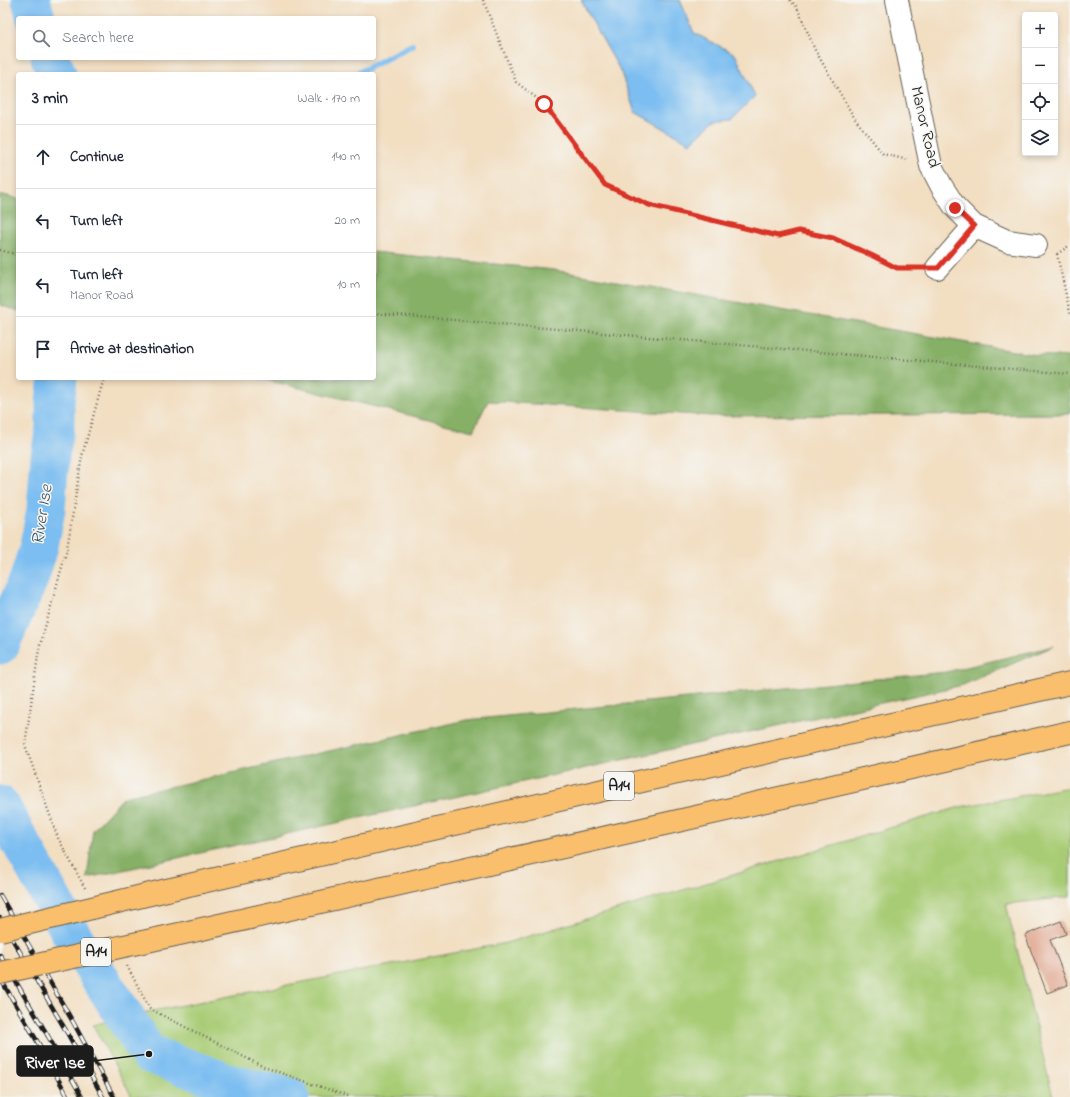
<!DOCTYPE html>
<html lang="en">
<head>
<meta charset="utf-8">
<style>
  :root { --surface:#fff; --page:#f6f6f7; --text:#1f2937; --muted:#747a83; --line:#e0e1e3 }
  body { margin:0; font-family:"Indie Flower",sans-serif; background:var(--page); color:var(--text) }
  .controls { position:absolute; right:12px; top:12px; display:grid; overflow:hidden; border-radius:4px; box-shadow:0 2px 6px #0003 }
  .controls button { width:36px; height:36px; display:grid; place-items:center; padding:0; border:0; border-bottom:1px solid var(--line); background:var(--surface); color:var(--text); font:20px sans-serif }
  .stop { position:absolute; width:12px; height:12px; margin:-9px; border:3px solid #d93025; border-radius:50%; background:#fff }
  .stop.end { background:#d93025; border-color:#fff; box-shadow:0 1px 4px #0008 }
  .list { margin:0; padding:0; list-style:none }
  h2 { display:flex; justify-content:space-between; align-items:center; height:52px; margin:0; padding:0 16px; font-size:17px }
  h2 small { font-size:13px; font-weight:400; color:var(--muted) }
  .list li { display:grid; grid-template-columns:26px 1fr auto; gap:12px; align-items:center; box-sizing:border-box; height:64px; padding:0 16px; border-top:1px solid var(--line) }
  .list b { display:block; font-size:15px; white-space:nowrap }
  .list p { margin:0; font-size:13px; white-space:nowrap; color:var(--muted) }
  .list em { font-size:13px; font-style:normal; color:var(--muted) }
  .icon { flex:none; width:22px; height:22px; fill:none; stroke:currentColor; stroke-width:2; stroke-linecap:round; stroke-linejoin:round }
  .map { position:relative; flex:none; width:1070px; height:1097px; overflow:hidden }
  .search { position:absolute; background:var(--surface); box-shadow:0 2px 6px #0003; left:16px; top:16px; width:360px; height:44px; display:flex; align-items:center; gap:10px; box-sizing:border-box; padding:0 14px; border-radius:4px; color:var(--muted); font-size:15px }
  .panel { position:absolute; background:var(--surface); box-shadow:0 2px 6px #0003; left:16px; top:72px; width:360px; height:308px; border-radius:4px }
  .map>svg:first-child { display:block }
</style>
</head>
<body>
<div class="map">
<svg width="1070" height="1097" viewBox="0 0 1070 1097">
  <rect width="100%" height="100%" fill="#f6f6f2"/>
  <filter id="ink" filterUnits="userSpaceOnUse"><feTurbulence type="fractalNoise" baseFrequency=".025" numOctaves="2"/><feDisplacementMap in="SourceGraphic" scale="8" xChannelSelector="R" yChannelSelector="G"/><feConvolveMatrix kernelMatrix="1 2 1 2 8 2 1 2 1" color-interpolation-filters="sRGB"/></filter>
  <filter id="wash" filterUnits="userSpaceOnUse"><feTurbulence type="fractalNoise" baseFrequency=".012" numOctaves="4" result="noise"/><feDisplacementMap in="SourceGraphic" scale="16" xChannelSelector="R" yChannelSelector="G"/><feGaussianBlur stdDeviation="0.9" result="paint"/><feColorMatrix in="noise" values="0 0 0 0 0 0 0 0 0 0 0 0 0 0 0 0 0 1.4 0 .05"/><feComposite in="paint" operator="in"/></filter>
  <g filter="url(#wash)">
    <rect width="100%" height="100%" fill="#f2dec1"/>
    <path fill="#a8cc75" stroke="#627448" d="M1070 787V897L1006 904 1053 1097H132L93 1025 126 1016 506 943 960 807Z"/>
    <path fill="#86b066" stroke="#516641" d="M0 194 18 199V311L0 305Z
      M374 252 554 270 1036 355 1070 357V414L711 416 488 401 473 431 259 378H374Z
      M1054 646 963 685 87 878 93 830 124 797 467 720 946 672Z"/>
    <path fill="#7cbef1" stroke="#4c6d86" d="M581 0H680L694 33 735 54 755 96 732 119 714 121 690 143 635 112 620 70 601 37Z"/>
    <g fill="none" stroke-linecap="round" stroke-linejoin="round">
      <path stroke="#7cbef1" stroke-width="6" d="M356 74 412 45"/>
      <path stroke="#7cbef1" stroke-width="39" d="M31 0 36 18
        M50 58 57 74
        M0 645 29 579 39 546 46 509 50 456 55 428V402L58 378
        M0 805 72 935 149 1054 232 1084 290 1097"/>
    </g>
    <g id="blocks">
      <path fill="#e0a289" d="M1061 921 1066 934 1050 940 1068 985 1047 993 1025 935Z"/>
    </g>
  </g>
  <g filter="url(#ink)">
    <use href="#blocks" fill-opacity="0" stroke="#676056" stroke-width="1"/>
    <g fill="none" stroke-linecap="round" stroke-linejoin="round">
      <g stroke="#676056" stroke-width="24">
        <path id="street" d="M897 0 931 166 942 187 955 207 974 226 1007 241 1036 245
          M937 268 974 226"/>
      </g>
      <g stroke="#676056" stroke-width="24">
        <path id="highway" d="M167 890 1070 683
          M193 931 1070 732"/>
      </g>
      <path stroke="#676056" stroke-width="2.5" stroke-dasharray="1 3" stroke-linecap="butt" d="M483 0 516 82 544 104 605 185 649 205 778 236 799 231 833 238 871 255 897 268H917
        M790 0 797 7 815 50 855 119 883 154 908 160
        M0 250 18 255
        M1057 254 1070 313
        M1057 254 1070 245
        M374 313 1070 374
        M85 888 58 838 25 745 39 649 67 549 82 456 104 378
        M127 966 150 1009 264 1067 350 1097"/>
      <use href="#street" stroke="#fff" stroke-width="22"/>
      <use href="#highway" stroke="#f9bf6d" stroke-width="22"/>
      <g stroke="#1c1c1c" stroke-width="4.5">
        <path id="rail" d="M0 895 73 1022 114 1097
          M0 918 65 1029 103 1097
          M0 955 48 1036 82 1097
          M0 978 40 1046 68 1097"/>
      </g>
      <use href="#rail" stroke="#f6f6f2" stroke-width="3" stroke-dasharray="9" stroke-linecap="butt"/>
      <g stroke="#676056" stroke-width="24" stroke-linecap="butt">
        <path id="highway-bridge" d="M0 930 167 890
          M0 973 193 931"/>
      </g>
      <use href="#highway-bridge" stroke="#f9bf6d" stroke-width="22"/>
    </g>
  </g>
  <g fill="none" stroke-linecap="round" stroke-linejoin="round" filter="url(#ink)">
    <path stroke="#d93025" stroke-width="5" d="M544 104 605 185 649 205 778 236 799 231 833 238 871 255 897 268H938L974 226 955 208"/>
  </g>
  <g text-anchor="middle" dominant-baseline="central" stroke-width="3" stroke-linejoin="round" paint-order="stroke">
    <g fill="#f6f6f2" stroke="#5d5d5c" stroke-width="1">
      <rect x="604" y="772" width="30" height="28" rx="3"/>
      <rect x="81" y="938" width="30" height="28" rx="3"/>
    </g>
    <g font-size="16" font-weight="bold" fill="#1c1c1c">
      <text x="619" y="786">A14</text>
      <text x="96" y="952">A14</text>
    </g>
    <g font-size="17" fill="#1c1c1c" stroke="#f6f6f2">
      <text transform="translate(925 127) rotate(77)">Manor Road</text>
    </g>
    <g font-size="18" font-style="italic" fill="#3e5567" stroke="#f6f6f2">
      <text transform="translate(43 515) rotate(-81)">River Ise</text>
    </g>
  </g>
  <path fill="none" stroke="#1c1c1c" stroke-width="1.5" d="M149 1054L93 1061"/>
  <circle fill="#1c1c1c" stroke="#f6f6f2" stroke-width="1.5" cx="149" cy="1054" r="4"/>
  <rect fill="#1c1c1c" stroke="#1c1c1c" stroke-width="1.5" x="17" y="1046" width="76" height="30" rx="4"/>
  <g font-size="18" text-anchor="middle" font-weight="bold" fill="#fff">
    <text x="55" y="1068">River Ise</text>
  </g>
</svg>
<div class="controls">
<button>+</button>
<button>−</button>
<button><svg class="icon" aria-label="locate" viewBox="0 0 24 24"><circle cx="12" cy="12" r="6"/><path d="M12 2v4M12 18v4M2 12h4M18 12h4"/></svg></button>
<button><svg class="icon" aria-label="layers" viewBox="0 0 24 24"><path d="M12 4l9 5-9 5-9-5zM3 14l9 5 9-5"/></svg></button>
</div>
<div class="stop" style="left:544px;top:104px"></div>
<div class="stop end" style="left:955px;top:208px"></div>
<div class="search"><svg class="icon" aria-label="search" viewBox="0 0 24 24"><circle cx="10" cy="10" r="6"/><path d="M15 15l6 6"/></svg>Search here</div>
<section class="panel">
<h2>3 min<small>Walk · 170 m</small></h2>
<ul class="list">
<li><svg class="icon" aria-label="ahead" viewBox="0 0 24 24"><path d="M12 20V5M6 11l6-6 6 6"/></svg><div><b>Continue</b></div><em>140 m</em></li>
<li><svg class="icon" aria-label="left" viewBox="0 0 24 24"><path d="M17 20v-9H6M10 6l-5 5 5 5"/></svg><div><b>Turn left</b></div><em>20 m</em></li>
<li><svg class="icon" aria-label="left" viewBox="0 0 24 24"><path d="M17 20v-9H6M10 6l-5 5 5 5"/></svg><div><b>Turn left</b><p>Manor Road</p></div><em>10 m</em></li>
<li><svg class="icon" aria-label="arrive" viewBox="0 0 24 24"><path d="M6 21V4h12l-3 4 3 4H6"/></svg><div><b>Arrive at destination</b></div></li>
</ul>
</section>
</div>
</body>
</html>
